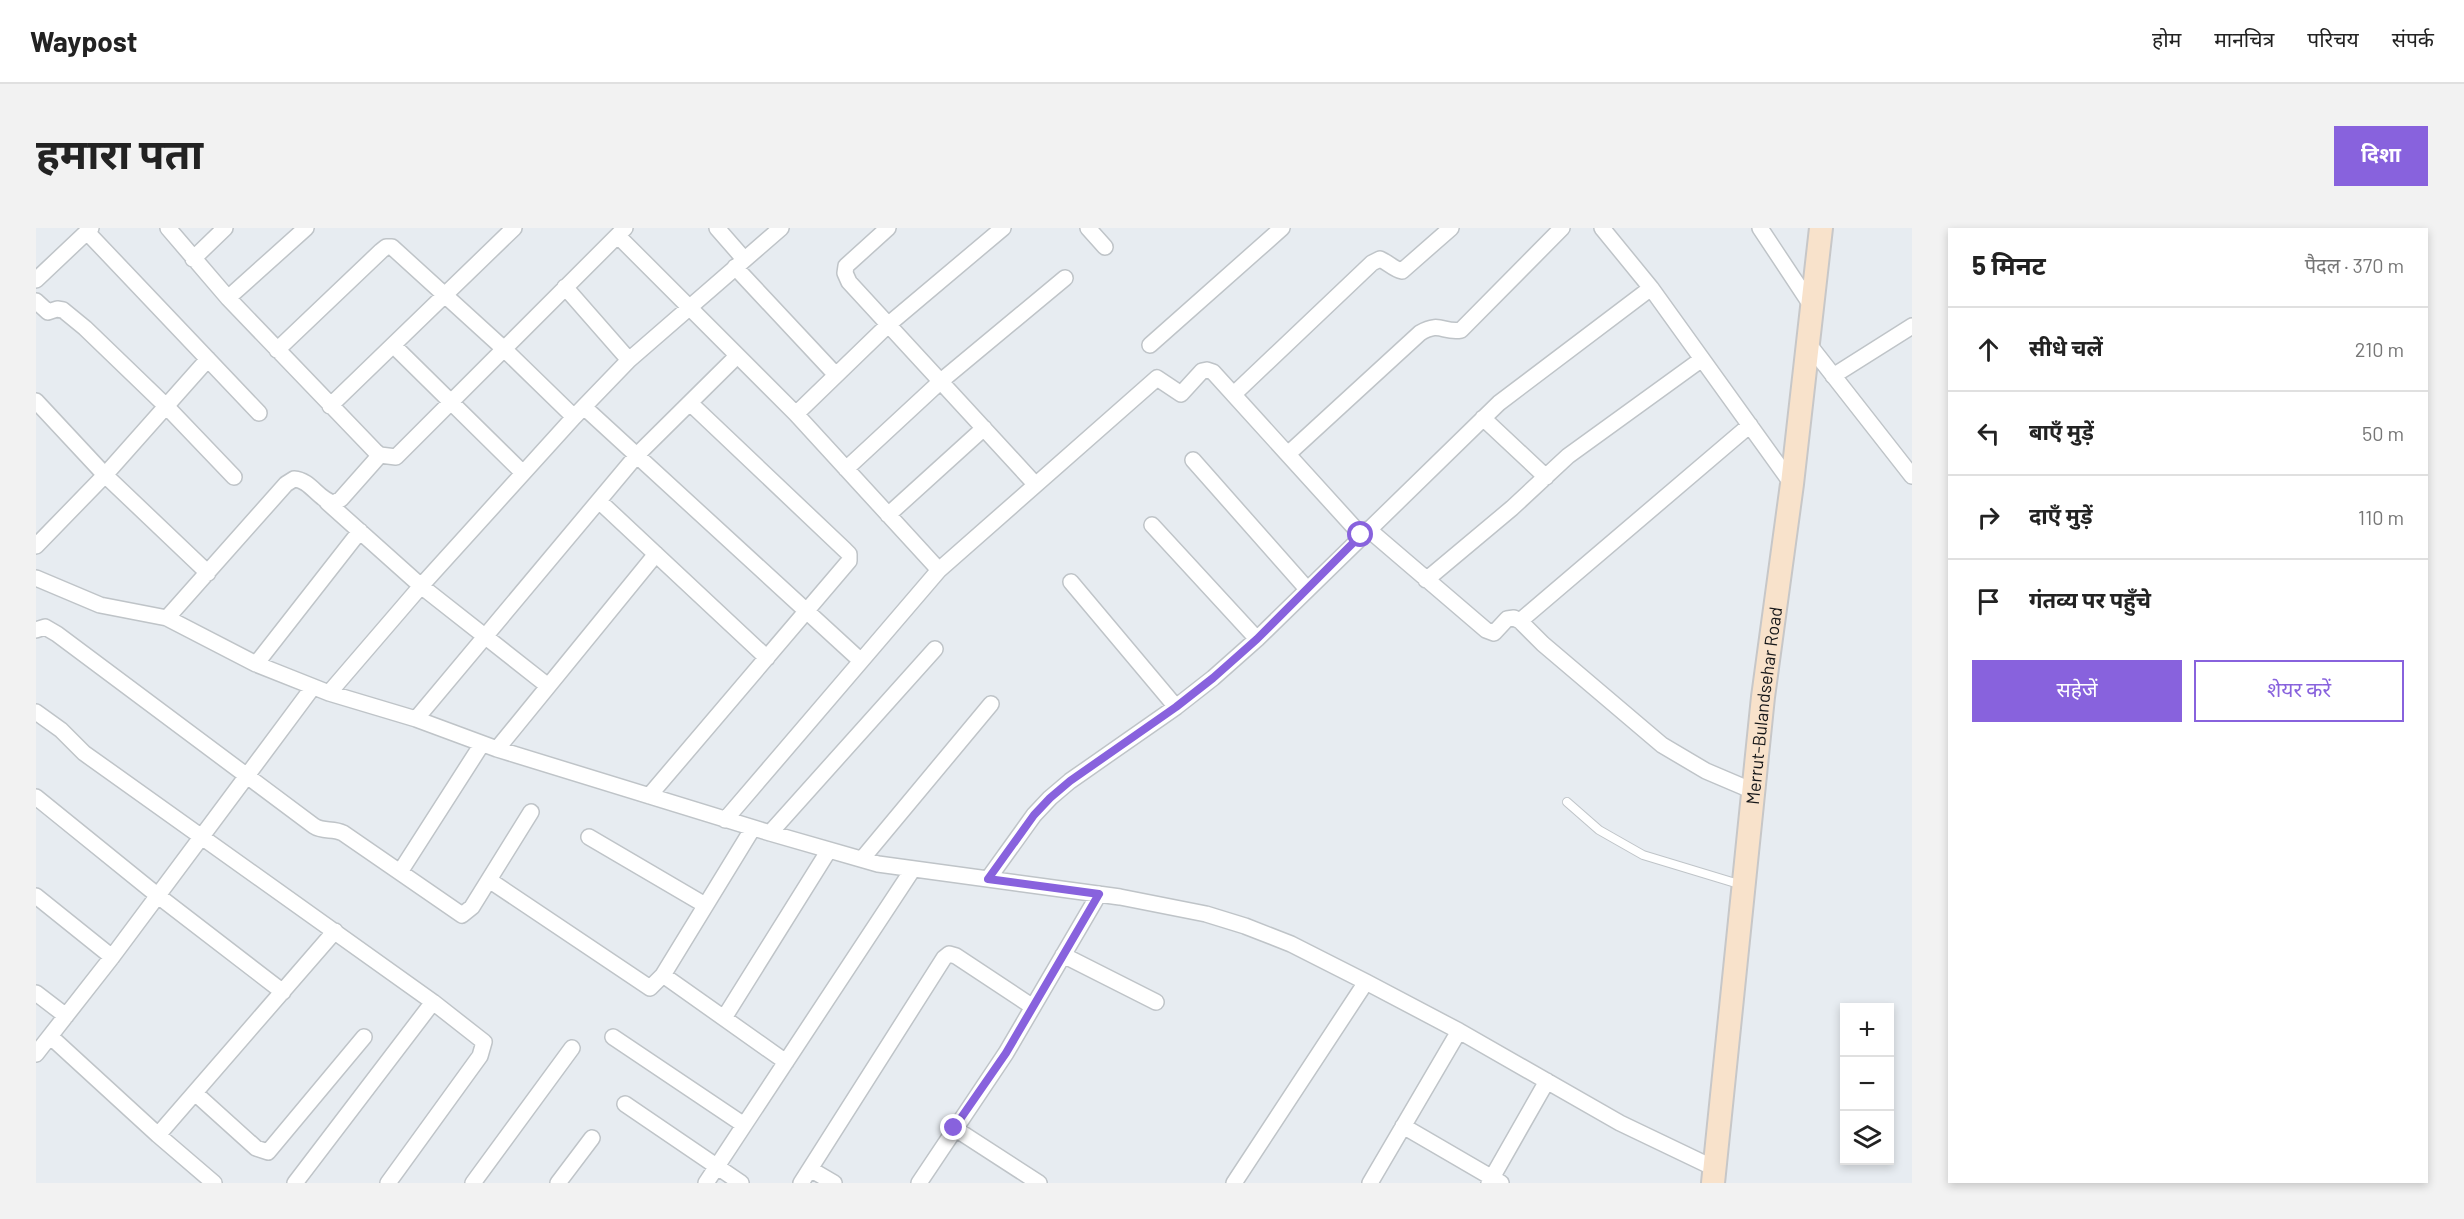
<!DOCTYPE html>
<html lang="hi">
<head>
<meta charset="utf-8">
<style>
  :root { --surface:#fff; --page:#f2f2f2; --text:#222; --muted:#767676; --line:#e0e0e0; --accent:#8862dd }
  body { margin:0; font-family:Barlow,"Noto Sans Devanagari",sans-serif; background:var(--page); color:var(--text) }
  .controls { position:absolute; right:18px; bottom:18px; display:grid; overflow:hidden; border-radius:0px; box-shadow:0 3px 9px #0003 }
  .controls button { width:54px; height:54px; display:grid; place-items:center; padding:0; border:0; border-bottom:2px solid var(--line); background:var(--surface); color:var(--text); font:30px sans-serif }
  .stop { position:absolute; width:18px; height:18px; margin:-14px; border:4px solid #8862dd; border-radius:50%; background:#fff }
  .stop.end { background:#8862dd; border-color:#fff; box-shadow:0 2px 6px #0008 }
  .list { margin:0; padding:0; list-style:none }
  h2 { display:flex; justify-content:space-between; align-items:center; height:78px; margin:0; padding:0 24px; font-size:26px }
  h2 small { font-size:20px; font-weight:400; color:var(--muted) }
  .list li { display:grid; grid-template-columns:39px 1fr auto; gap:18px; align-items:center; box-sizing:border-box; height:84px; padding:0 24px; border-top:2px solid var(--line) }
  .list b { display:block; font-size:22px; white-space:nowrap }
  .list em { font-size:20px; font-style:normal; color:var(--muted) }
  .actions { display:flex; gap:12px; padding:18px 24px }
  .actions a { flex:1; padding:14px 0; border:2px solid var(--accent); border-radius:0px; text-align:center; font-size:21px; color:var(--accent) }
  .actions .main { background:var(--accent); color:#fff }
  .icon { flex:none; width:33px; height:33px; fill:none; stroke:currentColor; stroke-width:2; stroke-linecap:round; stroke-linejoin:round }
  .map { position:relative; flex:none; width:1876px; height:955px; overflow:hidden; border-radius:0px }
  header { display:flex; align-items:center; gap:36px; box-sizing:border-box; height:84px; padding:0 30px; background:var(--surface); border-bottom:2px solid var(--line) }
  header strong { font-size:28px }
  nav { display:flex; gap:33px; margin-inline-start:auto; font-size:21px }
  .intro { display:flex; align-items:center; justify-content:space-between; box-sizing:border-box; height:144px; padding:0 36px }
  h1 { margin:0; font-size:42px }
  .button { padding:15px 27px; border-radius:0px; background:var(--accent); color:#fff; font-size:21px; font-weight:700 }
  main { display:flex; gap:36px; padding:0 36px }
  aside { flex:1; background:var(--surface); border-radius:0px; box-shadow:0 3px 9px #0003 }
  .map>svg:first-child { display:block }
</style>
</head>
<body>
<header>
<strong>Waypost</strong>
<nav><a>होम</a><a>मानचित्र</a><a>परिचय</a><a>संपर्क</a></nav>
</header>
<div class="intro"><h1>हमारा पता</h1><a class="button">दिशा</a></div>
<main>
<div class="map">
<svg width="1876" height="955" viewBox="0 0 1876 955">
  <rect width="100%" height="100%" fill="#e7ecf1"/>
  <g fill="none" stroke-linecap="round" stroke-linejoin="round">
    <g stroke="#bfc4c8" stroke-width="10">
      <path id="lane" d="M1531 574 1563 602 1607 627 1706 657"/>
    </g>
    <g stroke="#bfc4c8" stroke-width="18">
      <path id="street" d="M132 0 192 70 339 223 344 227 360 229 589 0
        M681 0 708 31
        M852 0 810 38 809 45 813 54 999 256
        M1052 0 1069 19
        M1566 0 1615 60 1756 256
        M1724 0 1775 77
        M51 4 223 185
        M582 8 760 186 903 342
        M157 31 189 0
        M699 39 800 147
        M0 52 55 0
        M529 59 593 132
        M192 70 270 0
        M0 73 12 84 21 81 27 82 49 100 131 179 198 249
        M1771 114 1876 248
        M357 117 487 245
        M1114 117 1246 0
        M241 122 345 23 350 19H356L467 120 538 189
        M1797 148 1876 98
        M1198 166 1336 35 1344 31C1353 35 1357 41 1366 43L1415 0
        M0 173 69 247 172 345
        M294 178 478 0
        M548 179 825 433
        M760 186 853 96 967 0
        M1447 190 1510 249
        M1252 226 1384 105C1404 93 1407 105 1425 102L1526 0
        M1157 232 1271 361
        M810 241 905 153 1029 50
        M563 273 731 430
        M291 274 385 358 512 458
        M852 287 948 200
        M1116 297 1221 411
        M1332 301 1450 402 1458 405 1471 391 1478 390 1484 393 1507 416 1626 517 1670 543 1717 563
        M0 318 69 247 172 131
        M0 350 64 377 131 390 220 436 293 465 380 491 461 521 734 605 842 636 1084 669 1170 686 1209 698 1255 716 1330 754 1423 803 1584 895 1678 940
        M1390 352 1476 280 1532 228 1666 131
        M1035 354 1140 479
        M131 390 250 256 258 251C275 252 282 272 298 275L305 271 344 227
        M1484 393 1714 197
        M0 402 9 399 21 406 278 598C287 604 297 600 307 605L426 687 436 679 495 584
        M220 436 324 303
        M293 465 385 358 538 189 593 132 745 0
        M0 484 25 502 48 525 397 774 448 814 444 828 352 955
        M380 491 601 227 701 128
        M461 521 620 326
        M613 568 813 333V326L809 322 654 175
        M0 569 121 667 247 764
        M689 592 903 342 1121 150 1145 166 1166 143 1171 142 1177 144 1325 307
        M734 605 899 421
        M553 609 669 677
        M826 631 955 476
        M364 644 446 516
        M952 651 998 587 1014 570 1034 553 1140 479 1177 450 1221 411 1463 175 1615 60
        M453 652 614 760 627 747 717 600
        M0 668 76 729
        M1027 727 1120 774
        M627 747 750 834
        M0 765 30 788
        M688 790 793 622
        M15 809 122 907 178 955
        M577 809 708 897
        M0 826 76 729 277 459
        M159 865 220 920 232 924 328 809
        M589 876 705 955
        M1367 898 1465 955
        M918 900 1003 955
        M122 907 299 703
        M774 941 798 955
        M259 955 397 774
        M437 955 536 820
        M522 955 556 910
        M670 955 877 641
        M765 955 908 730 913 726 920 728 997 779
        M883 955 970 825 1063 666
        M1198 955 1330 754
        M1334 955 1423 803
        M1453 955 1511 853"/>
    </g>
    <g stroke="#c7c7c8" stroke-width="26">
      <g id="primary">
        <path id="s1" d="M1677 955 1727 469 1756 256 1785 0"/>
      </g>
    </g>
    <use href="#lane" stroke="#fff" stroke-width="8"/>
    <use href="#street" stroke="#fff" stroke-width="15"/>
    <use href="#primary" stroke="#f8e2cb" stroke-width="22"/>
  </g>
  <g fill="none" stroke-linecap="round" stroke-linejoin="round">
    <path stroke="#8862dd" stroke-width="8" d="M918 900 970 825 1063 666 952 651 998 587 1014 570 1034 553 1140 479 1177 450 1221 411 1325 307"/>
  </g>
  <g text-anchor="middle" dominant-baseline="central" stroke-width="4.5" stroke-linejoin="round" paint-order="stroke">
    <g font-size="18" fill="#151618" stroke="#f4f9fe">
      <text stroke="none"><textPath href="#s1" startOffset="480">Merrut-Bulandsehar Road</textPath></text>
    </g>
  </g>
</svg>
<div class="controls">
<button>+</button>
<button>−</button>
<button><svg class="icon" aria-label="layers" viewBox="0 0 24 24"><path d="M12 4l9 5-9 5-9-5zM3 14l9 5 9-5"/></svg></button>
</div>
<div class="stop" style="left:1325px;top:307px"></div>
<div class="stop end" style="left:918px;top:900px"></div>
</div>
<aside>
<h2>5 मिनट<small>पैदल · 370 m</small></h2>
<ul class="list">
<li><svg class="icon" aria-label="ahead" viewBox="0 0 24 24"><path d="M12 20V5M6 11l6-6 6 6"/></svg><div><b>सीधे चलें</b></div><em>210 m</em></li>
<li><svg class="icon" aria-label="left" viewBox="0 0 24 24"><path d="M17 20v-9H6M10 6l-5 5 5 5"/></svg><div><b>बाएँ मुड़ें</b></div><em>50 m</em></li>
<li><svg class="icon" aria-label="right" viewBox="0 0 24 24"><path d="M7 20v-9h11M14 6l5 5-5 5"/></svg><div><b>दाएँ मुड़ें</b></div><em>110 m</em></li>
<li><svg class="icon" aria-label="arrive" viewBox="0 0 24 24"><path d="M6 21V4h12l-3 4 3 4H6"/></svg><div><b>गंतव्य पर पहुँचे</b></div></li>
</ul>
<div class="actions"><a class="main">सहेजें</a><a>शेयर करें</a></div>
</aside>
</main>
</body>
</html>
